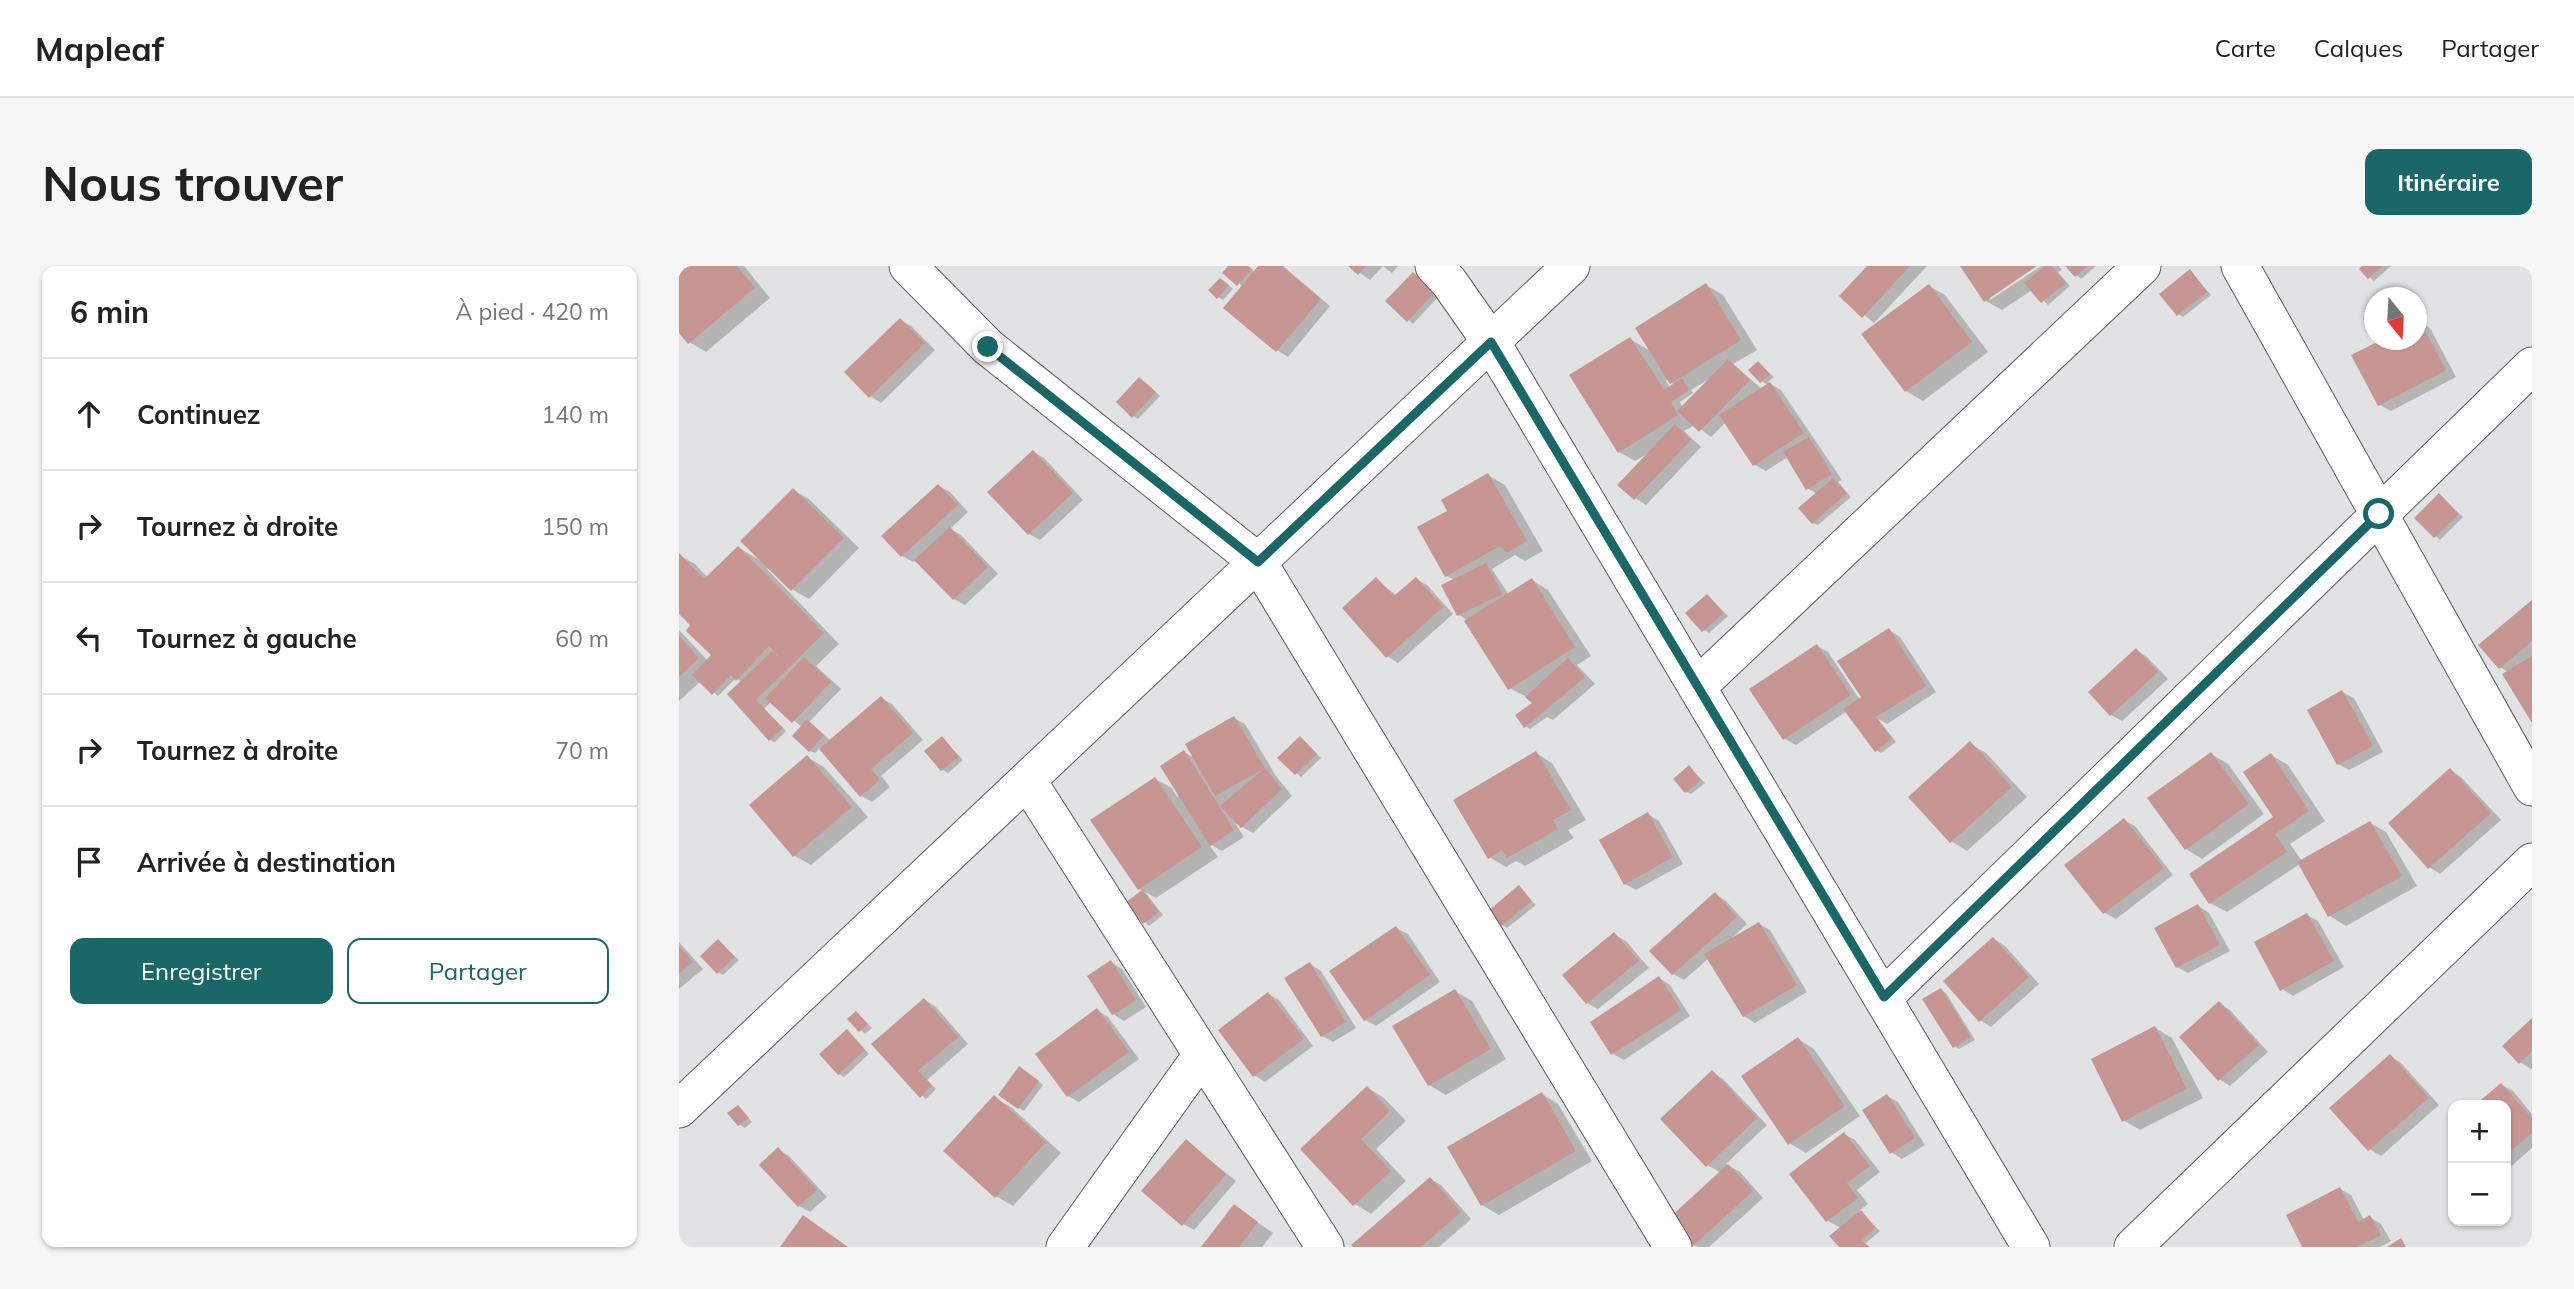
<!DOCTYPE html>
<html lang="fr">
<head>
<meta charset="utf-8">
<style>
  :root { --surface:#fff; --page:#f6f6f6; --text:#222; --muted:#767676; --line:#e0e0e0; --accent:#196767 }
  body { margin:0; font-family:Mulish,sans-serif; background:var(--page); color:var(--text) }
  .controls { position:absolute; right:21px; bottom:21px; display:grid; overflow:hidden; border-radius:14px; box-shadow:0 2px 5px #0004 }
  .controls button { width:63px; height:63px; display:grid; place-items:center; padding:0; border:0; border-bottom:2px solid var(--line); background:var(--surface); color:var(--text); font:35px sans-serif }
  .compass { position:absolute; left:1685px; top:21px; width:63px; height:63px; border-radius:50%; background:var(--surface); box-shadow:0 2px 5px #0004; rotate:162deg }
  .stop { position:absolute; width:21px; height:21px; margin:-16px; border:5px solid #196767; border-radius:50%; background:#fff }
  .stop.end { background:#196767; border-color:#fff; box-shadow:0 2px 7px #0008 }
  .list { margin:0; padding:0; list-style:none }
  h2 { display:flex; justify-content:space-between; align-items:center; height:91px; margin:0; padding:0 28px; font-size:30px }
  h2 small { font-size:23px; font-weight:400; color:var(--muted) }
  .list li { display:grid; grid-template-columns:46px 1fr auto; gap:21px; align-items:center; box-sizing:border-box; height:112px; padding:0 28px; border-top:2px solid var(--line) }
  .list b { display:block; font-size:26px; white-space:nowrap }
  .list em { font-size:23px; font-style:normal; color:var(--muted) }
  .actions { display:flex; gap:14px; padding:21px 28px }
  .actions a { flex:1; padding:16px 0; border:2px solid var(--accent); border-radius:14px; text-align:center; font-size:24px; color:var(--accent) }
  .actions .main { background:var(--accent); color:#fff }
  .icon { flex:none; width:38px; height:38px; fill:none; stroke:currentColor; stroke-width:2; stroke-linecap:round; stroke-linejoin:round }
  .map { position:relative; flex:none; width:1853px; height:981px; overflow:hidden; border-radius:14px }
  header { display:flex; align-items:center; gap:42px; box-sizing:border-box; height:98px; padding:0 35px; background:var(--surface); border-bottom:2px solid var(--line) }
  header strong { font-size:33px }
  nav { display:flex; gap:38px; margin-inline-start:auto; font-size:24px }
  .intro { display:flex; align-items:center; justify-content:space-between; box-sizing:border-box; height:168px; padding:0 42px }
  h1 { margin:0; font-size:49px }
  .button { padding:18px 32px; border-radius:14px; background:var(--accent); color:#fff; font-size:24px; font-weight:700 }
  main { display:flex; gap:42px; padding:0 42px }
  aside { flex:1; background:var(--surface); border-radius:14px; box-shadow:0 2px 5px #0004 }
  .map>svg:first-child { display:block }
</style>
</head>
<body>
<header>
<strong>Mapleaf</strong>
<nav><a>Carte</a><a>Calques</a><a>Partager</a></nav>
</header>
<div class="intro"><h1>Nous trouver</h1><a class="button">Itinéraire</a></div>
<main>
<aside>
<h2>6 min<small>À pied · 420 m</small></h2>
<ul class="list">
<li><svg class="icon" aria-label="ahead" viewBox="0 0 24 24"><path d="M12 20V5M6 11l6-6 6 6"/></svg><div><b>Continuez</b></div><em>140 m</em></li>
<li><svg class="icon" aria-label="right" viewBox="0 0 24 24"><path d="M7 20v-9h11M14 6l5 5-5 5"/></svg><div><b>Tournez à droite</b></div><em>150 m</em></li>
<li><svg class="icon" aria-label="left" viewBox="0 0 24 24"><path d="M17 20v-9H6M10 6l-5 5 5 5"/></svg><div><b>Tournez à gauche</b></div><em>60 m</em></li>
<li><svg class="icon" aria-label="right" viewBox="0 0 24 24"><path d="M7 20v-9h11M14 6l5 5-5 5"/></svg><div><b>Tournez à droite</b></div><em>70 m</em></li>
<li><svg class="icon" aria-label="arrive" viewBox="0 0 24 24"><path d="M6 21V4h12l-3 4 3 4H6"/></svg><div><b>Arrivée à destination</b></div></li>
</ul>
<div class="actions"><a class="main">Enregistrer</a><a>Partager</a></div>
</aside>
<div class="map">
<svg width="1853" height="981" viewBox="0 0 1853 981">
  <rect width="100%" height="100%" fill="#e1e2e3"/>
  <path fill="#0003" fill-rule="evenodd" d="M0 0H65L91 32 27 86 10 76 0 64Z
    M551 0H569L576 6 582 0H604L651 40 609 91 598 84Z
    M671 0H719L713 7 704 0 691 14Z
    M1190 0H1248L1195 57 1162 30Z
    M1283 0H1356L1311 30V34L1362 0H1380L1383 4 1379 6 1391 20 1369 39 1353 24 1323 44 1307 35Z
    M1388 0H1417L1402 13Z
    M1686 0H1712L1695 15 1682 3Z
    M1511 5 1532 29 1504 51 1499 48Z
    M734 8 760 30 734 58 709 35Z
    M547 17 554 23 544 34 539 31Z
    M1027 19 1044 29 1078 84 1054 98 1083 123 1089 119 1082 115 1079 98 1095 111 1089 116 1102 124 1163 214 1159 216 1172 231 1139 259 1134 257 1138 228 1128 222 1109 191 1087 205 1076 199 1047 156 1032 171 1016 159 1005 165 1022 181 967 239 956 232 968 188 956 195 940 186 951 73 973 86ZM986 113 993 117 996 119 991 122ZM1030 113 1004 142 1001 136 1014 127 1012 124Z
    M1250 20 1266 29 1309 86 1244 135 1227 125Z
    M221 54 232 60 256 84 202 137 191 130Z
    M1740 55 1751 62 1777 111 1712 145 1701 139 1675 90 1705 74H1738Z
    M466 116 481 130 459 153 454 150Z
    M354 186 365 192 404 234 361 274 350 268 311 226Z
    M809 209 826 219 864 285 846 295 836 289 813 303 830 329 853 314 869 324 912 390 898 399 916 418 874 454 868 451 851 463 846 460 855 439 848 431 830 422 789 355 780 349 776 314 767 310 770 245Z
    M260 220 271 226 289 246 271 263 282 269 319 308 286 339 275 333 237 293 234 296 223 290Z
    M114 224 130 233 180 282 130 333 114 324 90 301 88 303 160 378 137 400 162 423 130 456 152 475 202 432 213 438 244 474 202 510 211 521 193 536 182 530 141 482 136 487 131 485 123 461 92 436 85 443 107 465 96 476 91 474 63 416 57 412 39 430 22 415 0 435V364L29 395 34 390 15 359 0 345V289L16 298 29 312 60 282 81 294Z
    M1760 230 1784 251 1761 274 1737 252Z
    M697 313 718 330 737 313 748 319 774 348 719 397 708 390Z
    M1029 330 1049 350 1030 367 1025 364Z
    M1853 336V453L1829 406 1821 401Z
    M1210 364 1221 371 1257 426 1208 458 1199 453 1217 476 1202 487 1197 484 1168 445 1117 479 1106 473 1072 424 1138 380 1149 386 1181 434Z
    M1457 384 1468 391 1489 413 1443 455 1432 449Z
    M1663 426 1675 432 1704 486 1670 504 1659 498Z
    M555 452 566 458 597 510 613 530 574 567 556 557 565 571 543 585 529 577 539 591 477 632 466 626 484 649 470 660 449 637 464 625 460 623 476 513 493 522 498 531 501 529 505 486 517 493Z
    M263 472 284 494 269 507 264 504Z
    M621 472 642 492 622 511 601 492Z
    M1291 478 1307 487 1348 531 1288 585 1272 575Z
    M857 487 873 497 907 554 889 564 895 572 846 600 837 595 827 601 810 591Z
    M1532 488 1549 498 1585 548 1523 593 1507 583Z
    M1592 489 1609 499 1646 555 1611 578 1623 595 1691 557 1707 566 1738 620 1667 660 1651 650 1621 598 1548 646 1531 637 1597 552Z
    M128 491 145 501 189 551 132 599 116 590 72 539Z
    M1010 501 1026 517 1012 528 1007 526Z
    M1771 504 1782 511 1822 554 1761 608 1750 601Z
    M969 548 980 555 1004 598 957 624 946 618Z
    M1445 554 1456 560 1494 609 1437 653 1426 647 1388 599Z
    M840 622 857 639 828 662 823 659Z
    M1036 628 1047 635 1068 658 1052 673 1080 658 1091 664 1128 726 1076 757 1065 750 1030 692 1005 714 994 708Z
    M1519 640 1530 647 1551 685 1509 707 1498 701Z
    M1628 649 1639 655 1665 701 1614 730 1603 723Z
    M717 662 729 668 761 716 697 760 686 754Z
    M936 669 947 675 970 702 919 743 908 737 886 709Z
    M1315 673 1326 680 1360 718 1312 761 1301 754Z
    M39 675 60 694 44 709 39 706Z
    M0 676 24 703 0 723Z
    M432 696 443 703 467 741 445 755 434 748Z
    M631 698 642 705 677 762 654 776 643 770Z
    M980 712 991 719 1011 750 945 794 934 788Z
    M1262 724 1267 727 1296 774 1280 783 1275 780Z
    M776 725 793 735 827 793 767 829 750 819Z
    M589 728 600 734 634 780 586 816 575 809Z
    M246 734 257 741 289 778 248 814 257 823 247 833 228 816Z
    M1540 737 1551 744 1589 786 1551 820 1540 813Z
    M418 744 429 751 460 793 400 836 389 830 358 788Z
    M177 747 193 762 186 768 171 753Z
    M1853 754V802L1852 803 1841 796Z
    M1476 762 1493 772 1524 832 1461 864 1444 854Z
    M173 769 190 788 165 811 160 808Z
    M1119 773 1135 783 1181 850 1127 887 1110 877Z
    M1711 790 1722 797 1760 839 1702 890 1690 883Z
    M346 805 364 819 345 845 340 842Z
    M1033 806 1044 813 1088 859 1047 898 1061 906 1084 932 1030 981H1019L1015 979 1042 907 1028 899Z
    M1823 819 1834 825 1853 848V882L1827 905V839H1799Z
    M689 822 705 832 727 855 697 883 727 915 692 948 676 938 624 883Z
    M863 828 879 838 913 895 820 949 803 939Z
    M1208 830 1219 836 1246 879 1223 893 1212 886Z
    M315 832 332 841 382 887 334 940 317 930Z
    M59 841 73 856 66 862 61 859Z
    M1165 868 1176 874 1201 906 1178 924 1189 938 1180 945 1201 965 1186 978 1189 981H1162V962L1149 955Z
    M507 875 557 915 515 964 504 958Z
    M99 884 110 890 148 931 131 946 120 940Z
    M751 913 762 919 792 953 760 981H676Z
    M1661 923 1672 929 1685 954 1691 951 1702 958 1712 975 1701 981H1625Z
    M555 940 594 967 583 981H524Z"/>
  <path fill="#c79692" d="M0 0H58L76 22 9 78 0 67Z
    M549 0H569L573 3 558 20 543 7Z
    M579 0H603L642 33 597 86 544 42Z
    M669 0H687L679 9Z
    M1188 0H1231L1183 52 1160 30Z
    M1281 0H1358L1305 36Z
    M1366 0H1373L1387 17 1362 37 1345 17Z
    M1386 0H1409L1396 11Z
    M1683 0H1704L1689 13 1680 3Z
    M1511 3 1528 26 1498 50 1480 28Z
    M734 6 756 26 728 56 706 35Z
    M541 12 550 19 538 33 529 24Z
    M1027 17 1062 74 991 118 956 62Z
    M1250 18 1293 76 1226 126 1182 68Z
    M221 52 246 77 190 132 165 106Z
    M1740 53 1767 104 1699 140 1672 89 1702 74H1738Z
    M951 71 985 124 1003 112 1010 124 992 136 999 149 939 187 890 109Z
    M1049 93 1071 114 1020 166 998 145Z
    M1079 95 1091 108 1081 117 1069 104Z
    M460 111 477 126 453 152 437 136Z
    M1091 116 1125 167 1074 200 1040 149Z
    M996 158 1012 174 955 234 938 219Z
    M1130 171 1153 208 1127 224 1104 186Z
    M354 184 394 227 349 269 308 226Z
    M809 207 848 275 828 287 821 280 766 311 738 261 768 245 762 234Z
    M1154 212 1168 227 1133 258 1119 242Z
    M259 218 279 239 222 291 202 270Z
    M114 222 165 272 112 325 61 275Z
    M1760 227 1780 248 1755 272 1735 252Z
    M271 261 309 301 274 334 235 294Z
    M59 280 145 367 77 434 104 462 90 475 48 428 93 385 102 393 90 380 57 415 52 409 33 429 13 409 32 389 7 365 11 359 0 348V287L25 313Z
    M807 297 823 328 778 350 762 319Z
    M697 311 715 330 737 311 764 341 707 392 663 342Z
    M853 312 896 381 829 424 785 355Z
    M1028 328 1045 347 1023 366 1006 347Z
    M1853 334V375L1820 403 1799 379Z
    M1210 362 1247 420 1197 451 1213 473 1196 486 1164 443 1182 431 1158 395Z
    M0 370 20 392 0 411Z
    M1138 378 1172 429 1104 474 1070 423Z
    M1457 382 1479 406 1431 450 1409 426Z
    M1853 390V457L1823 408Z
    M125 391 152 416 113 457 86 432Z
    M889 392 906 411 845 462 836 449 853 437 846 431Z
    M1663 424 1694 480 1658 499 1628 444Z
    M202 430 234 467 192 503 201 514 181 531 140 483Z
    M555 450 586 502 603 523 562 562 541 540 586 502 536 530 506 478Z
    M128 453 145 469 130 486 113 470Z
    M263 470 280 491 262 505 245 485Z
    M621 470 638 488 616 509 598 492Z
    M1291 475 1333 521 1271 577 1229 531Z
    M505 484 555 564 531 580 481 500Z
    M857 485 892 544 874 554 879 563 828 592 823 584 809 593 774 534Z
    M1532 486 1570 538 1506 584 1468 532Z
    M1592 487 1630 545 1596 568 1608 586 1530 638 1510 608 1594 551 1564 506Z
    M128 489 173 541 114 591 70 539Z
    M1010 499 1022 514 1006 527 994 513Z
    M1771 502 1812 547 1749 603 1709 557Z
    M476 511 523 581 459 624 411 554Z
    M969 546 994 591 945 619 920 574Z
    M1445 552 1485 602 1424 648 1385 599Z
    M1691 555 1723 610 1649 651 1618 596Z
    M840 619 853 635 822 660 809 645Z
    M463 624 480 646 464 658 447 636Z
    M1036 626 1058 651 993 709 970 685Z
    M1519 638 1541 679 1497 702 1475 662Z
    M1628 647 1655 695 1601 725 1575 676Z
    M1080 656 1118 719 1064 751 1025 688Z
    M717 660 751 709 685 755 650 705Z
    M935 666 960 695 907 738 883 709Z
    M1314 671 1350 711 1300 756 1264 715Z
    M39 673 56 691 38 708 21 690Z
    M0 680 14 696 0 708Z
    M432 694 457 734 433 749 408 710Z
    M631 696 667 756 642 771 605 712Z
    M980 710 1002 744 932 789 911 756Z
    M1262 722 1292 771 1274 782 1243 733Z
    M776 723 812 783 749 820 713 760Z
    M589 726 625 773 574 811 539 764Z
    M245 732 279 771 239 805 253 819 241 832 192 778Z
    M1540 735 1580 779 1539 815 1500 771Z
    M418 742 450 786 388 831 356 788Z
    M177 745 189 758 180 766 168 753Z
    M1853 752V785L1840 798 1823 780Z
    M1476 760 1508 823 1443 856 1412 793Z
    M168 763 186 784 159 809 140 788Z
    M1119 771 1166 840 1109 879 1062 810Z
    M1711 788 1750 832 1689 885 1650 842Z
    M340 800 360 815 339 843 319 829Z
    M1033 804 1078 852 1027 901 981 853Z
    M1822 817 1853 852V867L1827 889V839H1796Z
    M688 820 711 845 682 873 712 905 674 940 621 883Z
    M863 826 897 885 802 940 768 881Z
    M1208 828 1236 872 1211 888 1183 844Z
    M315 829 367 876 316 932 264 885Z
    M59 839 70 852 59 860 48 847Z
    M1165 866 1191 900 1168 917 1179 932 1147 956 1110 908Z
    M507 873 547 908 503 960 462 925Z
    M99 881 138 924 119 941 80 899Z
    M1049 898 1074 925 1014 980 989 953Z
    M751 911 782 946 742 981H674L672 979Z
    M1661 921 1679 956 1691 949 1702 969 1678 981H1623L1607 949Z
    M555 938 579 956 560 981H522Z
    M1182 944 1197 962 1182 975 1191 981H1160L1150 970Z
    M124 949 169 981H101Z
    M1722 972 1727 981H1708Z"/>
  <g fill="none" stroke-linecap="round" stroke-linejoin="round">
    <g stroke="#5e5e5f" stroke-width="39">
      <path id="street" d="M229 0 309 81 579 296 994 981
        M755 0 770 16 812 76 1352 981
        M1561 0 1853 521
        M1019 420 1463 0
        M348 514 646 981
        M1205 731 1853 100
        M0 843 892 0
        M386 981 523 789
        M1454 981 1853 596"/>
    </g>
    <use href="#street" stroke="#fff" stroke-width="37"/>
  </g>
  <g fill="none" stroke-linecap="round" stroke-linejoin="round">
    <path stroke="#196767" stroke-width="9" d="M309 81 579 296 812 76 1205 731 1700 248"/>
  </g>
</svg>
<div class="controls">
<button>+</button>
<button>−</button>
</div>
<svg class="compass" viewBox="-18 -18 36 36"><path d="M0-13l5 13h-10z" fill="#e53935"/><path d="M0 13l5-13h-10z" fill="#767676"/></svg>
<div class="stop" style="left:1700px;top:248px"></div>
<div class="stop end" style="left:309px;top:81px"></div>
</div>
</main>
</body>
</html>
